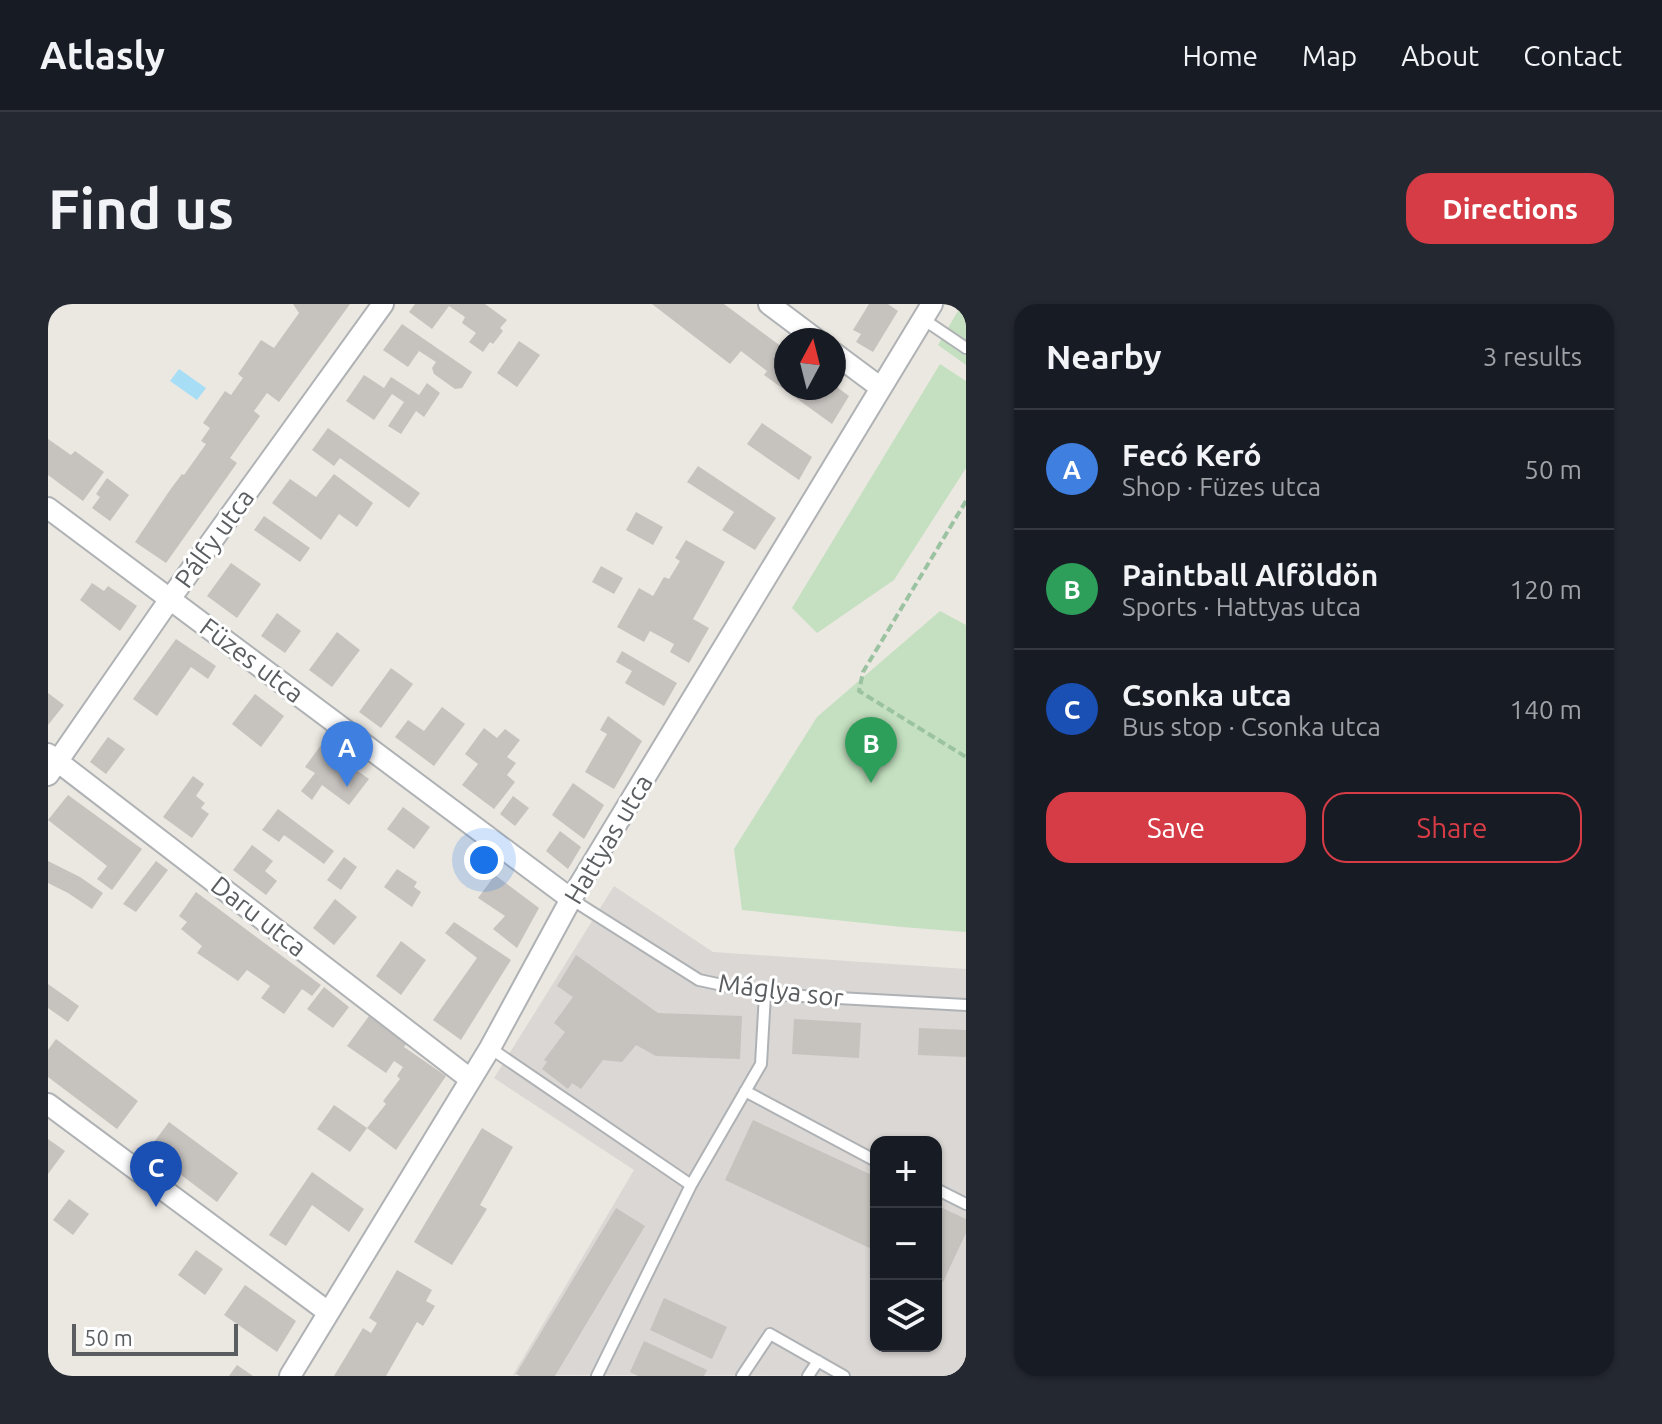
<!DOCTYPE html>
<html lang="en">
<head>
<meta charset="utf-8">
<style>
  :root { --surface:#171b24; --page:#242831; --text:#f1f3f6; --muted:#9ea1a6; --line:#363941; --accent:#d63c46 }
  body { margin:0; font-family:Ubuntu,sans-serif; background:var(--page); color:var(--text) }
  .controls { position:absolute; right:24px; bottom:24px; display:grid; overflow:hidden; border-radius:16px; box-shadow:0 2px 6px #0004 }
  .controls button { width:72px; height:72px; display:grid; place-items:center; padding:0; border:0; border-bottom:2px solid var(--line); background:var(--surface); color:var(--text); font:40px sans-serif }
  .compass { position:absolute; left:726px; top:24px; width:72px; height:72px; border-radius:50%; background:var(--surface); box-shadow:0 2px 6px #0004; rotate:7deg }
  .scale { position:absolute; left:24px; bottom:20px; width:166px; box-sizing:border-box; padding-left:8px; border:4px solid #5a5e60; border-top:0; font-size:22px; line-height:28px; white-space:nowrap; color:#5a5e60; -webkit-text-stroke:6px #fff; paint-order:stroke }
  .you { position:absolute; left:436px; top:556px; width:28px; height:28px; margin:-20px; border:6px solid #fff; border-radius:50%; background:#1a73e8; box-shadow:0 0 0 12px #1a73e833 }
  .badge { display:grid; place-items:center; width:52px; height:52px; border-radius:50%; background:var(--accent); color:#fff; font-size:26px; font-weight:700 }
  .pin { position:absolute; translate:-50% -66px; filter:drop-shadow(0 2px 4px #0008) }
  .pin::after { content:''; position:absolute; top:42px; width:28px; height:24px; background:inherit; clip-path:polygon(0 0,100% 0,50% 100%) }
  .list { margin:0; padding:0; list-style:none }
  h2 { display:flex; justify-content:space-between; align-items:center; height:104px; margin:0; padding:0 32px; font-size:34px }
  h2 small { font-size:26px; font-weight:400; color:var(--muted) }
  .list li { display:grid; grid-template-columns:52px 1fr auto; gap:24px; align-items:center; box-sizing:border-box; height:120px; padding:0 32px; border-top:2px solid var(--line) }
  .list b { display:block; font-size:30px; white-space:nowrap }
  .list p { margin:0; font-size:26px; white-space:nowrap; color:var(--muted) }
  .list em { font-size:26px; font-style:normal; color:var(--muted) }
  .actions { display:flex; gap:16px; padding:24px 32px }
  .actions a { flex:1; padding:18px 0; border:2px solid var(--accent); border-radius:24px; text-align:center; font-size:28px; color:var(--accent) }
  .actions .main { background:var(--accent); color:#fff }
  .icon { flex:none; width:44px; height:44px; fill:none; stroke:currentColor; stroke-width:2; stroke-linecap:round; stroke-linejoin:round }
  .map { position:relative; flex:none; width:918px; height:1072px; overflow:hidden; border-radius:24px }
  header { display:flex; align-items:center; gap:48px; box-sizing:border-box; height:112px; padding:0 40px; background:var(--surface); border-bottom:2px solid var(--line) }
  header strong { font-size:38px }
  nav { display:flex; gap:44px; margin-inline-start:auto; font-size:28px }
  .intro { display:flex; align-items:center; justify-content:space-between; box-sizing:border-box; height:192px; padding:0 48px }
  h1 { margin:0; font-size:56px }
  .button { padding:20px 36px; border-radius:24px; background:var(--accent); color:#fff; font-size:28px; font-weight:700 }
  main { display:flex; gap:48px; padding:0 48px }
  aside { flex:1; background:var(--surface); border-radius:24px; box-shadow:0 2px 6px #0004 }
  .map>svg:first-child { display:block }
</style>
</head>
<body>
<header>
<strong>Atlasly</strong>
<nav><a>Home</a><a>Map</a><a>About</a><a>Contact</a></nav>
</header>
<div class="intro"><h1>Find us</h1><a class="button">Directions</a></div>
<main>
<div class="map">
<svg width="918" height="1072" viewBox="0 0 918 1072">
  <rect width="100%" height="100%" fill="#ebe7e1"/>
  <path fill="#dad7d4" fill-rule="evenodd" d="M566 582 665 648 918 665V1072L465 1071 586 866 446 774ZM828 838H888V1042H828Z"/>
  <path fill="#c4e0c0" d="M914 0H918V61L890 41Z
    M892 60 918 77V164L846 276 769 329 744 304Z
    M892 307 918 321V628L854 623 694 606 686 545 769 413Z"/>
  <path fill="#a7def6" d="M131 65 158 84 149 96 122 77Z"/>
  <path fill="#c6c2be" d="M245 0H302L231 98 219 89 206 107 212 112 182 154 189 159 118 259 87 238 122 186 134 170 136 171 158 140 153 137 162 124 155 119 177 87 183 91 195 74 190 70 213 36 226 44 251 9Z
    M367 0H437L459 16 452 24 455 27 445 40 442 38 435 48 421 38 428 29 414 19 417 13 401 2 384 25 361 8Z
    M604 0H676L738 46V84H786V81L801 92 784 120 716 71 719 67 693 47 682 60Z
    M821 0H840L850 7 825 48 808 38 813 30 805 26Z
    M354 20 424 68 414 84 407 85 386 70 384 64 388 58 371 47 360 63 335 46Z
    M471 37 492 51 469 83 449 69Z
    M316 71 336 84 343 73 371 91 379 79 392 89 376 113 368 107 353 130 340 122 356 98 344 90 326 116 298 97Z
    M714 119 764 153 751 176 699 140Z
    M280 124 372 189 361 204 292 154 286 162 264 146Z
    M0 135 23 151 27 147 56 168 35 197 0 171Z
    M650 162 728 214 707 246 674 226 686 208 639 178Z
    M286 170 325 199 309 223 291 210 273 236 224 199 242 175 268 193Z
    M59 174 81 191 62 217 44 204 52 193 48 190Z
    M588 208 615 223 605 241 578 226Z
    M216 212 262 244 252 258 206 226Z
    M638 236 677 258 645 315 661 324 641 359 622 348 626 340 602 327 596 338 569 323 591 284 605 292 616 273 621 275 632 257 627 254Z
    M183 259 213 280 189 314 159 292Z
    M553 262 575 274 566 290 544 278Z
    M44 279 56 287 60 282 89 302 72 327 32 296Z
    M229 309 253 327 237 349 213 332Z
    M289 328 312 346 284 383 261 366Z
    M128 335 168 362 160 375 143 363 109 412 85 395Z
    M574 347 629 379 616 402 577 379 584 367 568 358Z
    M343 364 365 380 333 424 311 408Z
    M0 389 16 401 0 421Z
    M207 390 236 412 213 443 184 420Z
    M394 403 417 420 386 462 347 433 360 416 376 427Z
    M560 412 594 437 566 485 537 468 559 430 552 426Z
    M436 424 449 434 457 425 472 436 459 453 468 459 459 471 467 478 446 505 414 481 430 460 417 450Z
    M60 433 77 445 58 470 42 458Z
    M273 441 321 475 301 501 274 481 264 496 253 487 267 469 257 463Z
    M145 472 156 480 148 492 157 499 153 504 161 510 144 534 115 513Z
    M525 479 556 501 536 535 504 511Z
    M20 491 94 545 64 586 49 575 59 562 0 516Z
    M465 492 481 504 467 522 452 510Z
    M355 503 382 523 366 545 339 525Z
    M230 505 286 547 276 560 236 531 231 538 214 526Z
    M512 527 533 543 520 565 498 547Z
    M204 541 225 557 217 567 229 577 218 591 185 566Z
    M296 553 309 563 293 586 279 576Z
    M0 557 32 573 55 589 44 605 20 589 0 579Z
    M108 557 120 566 88 608 75 600Z
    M349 565 369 578 366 583 373 588 364 603 336 583Z
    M447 571 491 604 469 644 445 625 457 612 430 594Z
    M148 588 273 681 264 692 254 685 236 710 213 694 222 682 199 666 190 677 149 649 154 642 133 625 139 618 131 612Z
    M287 595 309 613 286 641 265 624Z
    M406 618 463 656 413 736 385 716 429 654 397 629Z
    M353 637 378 656 353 691 328 672Z
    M528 651 610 709 694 712 692 755 608 752 588 741 574 758 555 756 533 785 524 779 520 785 494 765 499 758 496 756 517 728 506 719 525 693 509 682Z
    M0 680 31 702 20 718 0 704Z
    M276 683 301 703 285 724 259 705Z
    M321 712 359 739 356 743 398 772 348 846 319 824 302 848 269 825 286 801 319 824 338 800 335 797 352 775 349 772 355 763 346 757 338 769 299 742Z
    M746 715 813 719 811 754 744 750Z
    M871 724 918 726V753L870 751Z
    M8 735 90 797 69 825 0 773V746Z
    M705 816 828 873V947L677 876Z
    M121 818 190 869 169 898 100 846Z
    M434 824 465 843 432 901 439 905 404 961 366 938Z
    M0 835 17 847 0 870Z
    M264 868 316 905 301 928 264 901 238 942 221 931Z
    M21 895 41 910 25 931 5 916Z
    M888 901 918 915V929L895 978 888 975Z
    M568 904 597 922 507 1072H472L468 1070Z
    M148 946 175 965 157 991 130 971Z
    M349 966 384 986 378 997 387 1002 375 1022 369 1018 338 1072H286L315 1024 323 1029 329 1019 321 1014Z
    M197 981 248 1017 229 1048 176 1011Z
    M616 994 679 1023 664 1055 602 1026Z
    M596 1037 659 1066 656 1072H590L582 1068Z
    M189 1061 205 1072H181Z"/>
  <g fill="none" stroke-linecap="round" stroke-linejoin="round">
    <g stroke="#afb2b5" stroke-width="14">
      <path id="service" d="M875 15 918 44
        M523 595 651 676 717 690 918 701
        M442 744 643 881 549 1072
        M697 787 828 857
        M643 881 713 760 717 690
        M888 885 918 900
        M694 1072 722 1030 796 1072
        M760 1072 770 1057"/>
    </g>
    <g stroke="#afb2b5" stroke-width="24">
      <path id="minor" d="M721 0 769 36
        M786 49 833 84
        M0 204 523 595
        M0 450 422 775
        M0 471 122 295 335 0
        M0 800 280 1008
        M242 1072 442 744 523 595 884 0"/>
    </g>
    <path stroke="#9bc3a1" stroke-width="4" stroke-dasharray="8 4" stroke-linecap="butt" d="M918 197 815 368 811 387 918 453"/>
    <use href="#service" stroke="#fff" stroke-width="10"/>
    <use href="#minor" stroke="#fff" stroke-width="20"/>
  </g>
  <g text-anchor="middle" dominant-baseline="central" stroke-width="6" stroke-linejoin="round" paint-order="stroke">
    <g font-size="26" fill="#5a5e60" stroke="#fff">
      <text transform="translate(166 234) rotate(-54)">Pálfy utca</text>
      <text transform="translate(204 356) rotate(37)">Füzes utca</text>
      <text transform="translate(560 535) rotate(-59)">Hattyas utca</text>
      <text transform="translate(211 612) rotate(38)">Daru utca</text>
      <text transform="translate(733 686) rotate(7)">Máglya sor</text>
    </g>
  </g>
</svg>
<div class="controls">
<button>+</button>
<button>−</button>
<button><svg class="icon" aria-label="layers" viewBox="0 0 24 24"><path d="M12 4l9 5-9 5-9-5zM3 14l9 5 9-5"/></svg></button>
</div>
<svg class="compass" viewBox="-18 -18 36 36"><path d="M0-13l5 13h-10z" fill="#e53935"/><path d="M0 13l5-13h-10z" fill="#9ea1a6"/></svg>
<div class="scale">50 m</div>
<div class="you"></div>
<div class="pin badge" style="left:299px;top:483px;background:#3f7fe0">A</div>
<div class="pin badge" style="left:823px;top:479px;background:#2e9e5b">B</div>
<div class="pin badge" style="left:108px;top:903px;background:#1a4fb4">C</div>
</div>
<aside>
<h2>Nearby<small>3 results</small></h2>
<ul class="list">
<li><span class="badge" style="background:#3f7fe0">A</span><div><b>Fecó Keró</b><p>Shop · Füzes utca</p></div><em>50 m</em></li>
<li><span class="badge" style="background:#2e9e5b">B</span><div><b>Paintball Alföldön</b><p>Sports · Hattyas utca</p></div><em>120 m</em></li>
<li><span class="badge" style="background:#1a4fb4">C</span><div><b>Csonka utca</b><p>Bus stop · Csonka utca</p></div><em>140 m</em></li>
</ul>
<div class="actions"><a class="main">Save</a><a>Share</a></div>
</aside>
</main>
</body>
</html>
